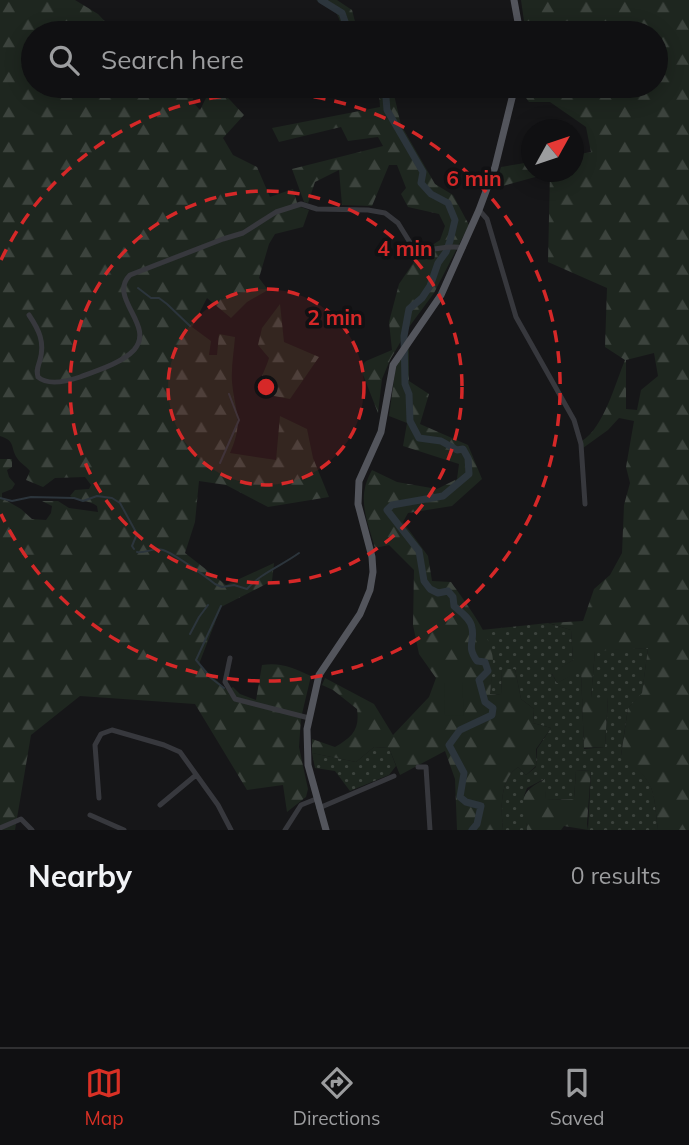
<!DOCTYPE html>
<html lang="en">
<head>
<meta charset="utf-8">
<style>
  :root { --surface:#101012; --page:#1e1e20; --text:#f1f3f6; --muted:#9c9d9f; --line:#303032; --accent:#d93025 }
  body { margin:0; font-family:Mulish,sans-serif; background:var(--page); color:var(--text) }
  .compass { position:absolute; left:521px; top:119px; width:63px; height:63px; border-radius:50%; background:var(--surface); box-shadow:0 4px 18px #0003; rotate:50deg }
  .list { margin:0; padding:0; list-style:none }
  h2 { display:flex; justify-content:space-between; align-items:center; height:91px; margin:0; padding:0 28px; font-size:30px }
  h2 small { font-size:23px; font-weight:400; color:var(--muted) }
  .icon { flex:none; width:38px; height:38px; fill:none; stroke:currentColor; stroke-width:2; stroke-linecap:round; stroke-linejoin:round }
  .map { position:relative; flex:none; width:689px; height:830px; overflow:hidden }
  .search { position:absolute; background:var(--surface); box-shadow:0 4px 18px #0003; left:21px; right:21px; top:21px; height:77px; display:flex; align-items:center; gap:18px; box-sizing:border-box; padding:0 24px; border-radius:38px; color:var(--muted); font-size:26px }
  .sheet { height:217px; background:var(--surface) }
  nav { display:flex; justify-content:space-around; align-items:center; box-sizing:border-box; height:98px; border-top:2px solid var(--line); background:var(--surface); font-size:19px; color:var(--muted) }
  nav a { display:grid; justify-items:center; gap:4px }
  nav .on { color:var(--accent) }
  .map>svg:first-child { display:block }
</style>
</head>
<body>
<div class="map">
<svg width="689" height="830" viewBox="0 0 689 830">
  <defs>
    <pattern id="grass-dots" width="8" height="8" patternUnits="userSpaceOnUse" patternTransform="scale(1.75)"><rect width="8" height="8" fill="#1e261f"/><path d="M2 2h.1M6 6h.1" fill="none" stroke="#3c433d" stroke-width="1.8" stroke-linecap="round"/></pattern>
    <pattern id="forest-firs" width="22" height="20" patternUnits="userSpaceOnUse" patternTransform="scale(1.75)"><rect width="22" height="20" fill="#1e261f"/><path d="M5 1l3.5 6h-7zM16 11l3.5 6h-7z" fill="#3c433d"/></pattern>
  </defs>
  <rect width="100%" height="100%" fill="#161618"/>
  <path fill="url(#grass-dots)" d="M548 623 571 630 573 660 552 674 557 683 581 670 584 749 605 747 608 698H591L595 650 648 648 642 694 628 708 621 755C656 783 653 786 658 830H588L591 770 576 771 574 799 546 800 544 779 527 788 524 796 527 830H503C501 809 499 780 518 767L526 775 536 767 537 749 551 728 533 723 534 709 521 699 515 669H502L501 695 490 694C492 671 496 649 481 630Z
    M374 747 389 748 396 766 389 775 350 791 335 771 315 768 312 753 356 762Z"/>
  <path fill="url(#forest-firs)" fill-rule="evenodd" d="M0 0H75L98 14 116 33H33V86H167L172 90 176 86H199L192 101 200 110 212 86H217L244 115 223 138 233 155 257 167 270 197 293 189 298 206 309 210 303 227 275 234 269 244 259 278 268 290 247 302 231 318 207 298 192 327 211 341 209 355H217L219 334 235 337C234 351 231 367 232 382 235 413 244 421 230 453L276 460 280 416 307 429 313 458 329 497 268 507 226 485 199 481 195 522 185 553 226 585 274 563 272 581 221 607 199 664 227 690 233 687 240 694 256 700 262 665C281 662 294 668 311 676L301 718 299 747 308 789 306 797 287 812 283 785 247 790 195 704 80 696 31 735 15 830H0V459H12V467L7 470 9 477 15 484 12 489 2 493V498L21 509 32 519 46 520 51 513 52 506 42 501H58L69 508 98 512 97 506C87 499 80 503 70 496L75 490 89 489 91 485 85 477 55 478 43 487 26 480 30 471C26 466 20 463 17 458 10 447 16 441 0 436Z
    M316 0H337L352 10 358 33H345L336 12Z
    M521 0H689V830H658C653 787 656 783 621 756L628 708 642 693 648 648 595 651 591 698 608 697 605 747 584 748 581 671 557 683 552 673 573 660 571 630 549 623 583 621 594 589 610 575 622 553 624 505 630 483 626 467 634 421 619 418 608 430 583 448 582 441C604 427 615 384 625 360L605 347 607 288 548 262 550 173 495 188 501 167 531 162 532 172H574V155L591 152 586 127 550 102H529L521 91 546 88 547 86H656V33H533L525 28ZM654 353 658 376 641 390 637 410 626 409V360Z
    M374 86H392L401 125 435 184 453 195 469 225 434 293 409 327 390 360 382 379 378 413 360 367 366 361 392 350 389 322 399 284 420 253 440 240 445 226 439 214 408 207 401 194 406 188 397 165H389L372 206 342 205 339 170 315 182 308 203 304 202 292 169 383 146 378 137 348 141 341 127 279 142 272 128 380 107 379 93Z
    M280 304 284 342 319 357 290 399 258 393C257 383 266 369 269 358L258 345 262 328Z
    M409 343V381L429 394 420 424 468 445 482 479 452 506 408 513 403 522 428 556 432 581 451 582C465 602 492 636 493 660 493 671 491 683 490 694L501 695 502 669H515L521 699 534 709 533 723 551 728 536 749V766L526 775 518 767C499 780 501 809 503 830H457L455 779 445 751 400 775 389 748 374 747 356 762 312 753V739L335 747C352 737 360 730 357 709L333 690 322 685 325 678 374 704 393 735 429 697 436 678 419 654 413 625 414 570 389 545 375 548C367 519 356 498 372 470L397 482 437 489 457 479 459 464 403 446 407 423 389 416 396 365Z
    M591 770 587 824 588 830 564 826 561 830H527C524 800 515 795 545 779L546 800 574 799 576 771Z"/>
  <path fill="#1e261f" d="M444 682H462L464 715 445 716Z"/>
  <g fill="none" stroke-linecap="round" stroke-linejoin="round">
    <path stroke="#2c353c" stroke-width="2" d="M138 288 151 298H159L167 304 190 326
      M220 463 239 420 229 394
      M0 498 12 501 31 497 74 498 83 501 97 496 112 498 120 503 137 534 132 546 134 549
      M137 552C145 554 153 547 163 550 173 553 205 576 215 584L222 587 234 585 247 589C261 573 281 566 299 553
      M221 606 196 660 211 678 224 688
      M190 634 199 617 208 605"/>
    <path stroke="#2c353c" stroke-width="7" d="M321 0 342 13 349 33
      M385 86 387 110 423 172 421 183 431 194 448 203 455 220 450 241 446 252 438 263 430 286 422 298 409 309 404 336 405 384 409 394 410 421 419 438 441 441 457 450 463 449 468 458 469 474 443 496 392 505 387 510 419 551 424 581 430 589 438 593 448 591 453 597 454 606C460 611 471 619 472 628 475 642 466 646 477 661L485 662 488 671 479 680 485 702 493 708 492 715 460 730 449 745 464 773 460 797 466 802 481 806 477 824 472 830"/>
    <path stroke="#37383d" stroke-width="5" d="M479 210 487 219 516 317 574 420 581 444 585 504
      M29 315C39 330 45 342 40 360 38 367 36 370 38 377 48 386 68 381 80 377 96 371 122 363 134 350 156 325 107 298 130 275L223 239 243 233 276 212 301 204 317 209 368 210 385 213 398 223 414 249C430 253 446 244 463 248
      M230 658 225 682 235 699 309 718
      M418 767H426L430 830
      M99 798 95 745 101 734 112 730 164 745 180 752 218 805 231 830
      M160 805 196 775
      M319 808 394 776
      M90 815 124 830
      M0 828 21 819 32 830
      M285 830 301 805 316 799"/>
    <path stroke="#53555c" stroke-width="7" d="M514 0 520 33
      M326 830 308 765 307 729 319 675 360 614 370 590 373 572 372 557 358 504 359 481 381 432 393 365 441 295 479 210 495 167 515 86"/>
  </g>
  <circle cx="266" cy="387" r="98" fill="#d62828" fill-opacity=".12"/>
  <g fill="none" stroke="#d62828" stroke-width="3.5" stroke-dasharray="12 9">
    <circle cx="266" cy="387" r="98"/>
    <circle cx="266" cy="387" r="196"/>
    <path d="M1 260A294 294 0 1 1 1 514"/>
  </g>
  <circle cx="266" cy="387" r="10" fill="#d62828" stroke="#111113" stroke-width="3.5"/>
  <g font-size="21" text-anchor="middle" font-weight="bold" fill="#d62828" stroke="#111113" stroke-width="7" stroke-linejoin="round" paint-order="stroke">
    <text x="474" y="186">6 min</text>
    <text x="405" y="256">4 min</text>
    <text x="335" y="325">2 min</text>
  </g>
</svg>
<svg class="compass" viewBox="-18 -18 36 36"><path d="M0-13l5 13h-10z" fill="#e53935"/><path d="M0 13l5-13h-10z" fill="#9c9d9f"/></svg>
<div class="search"><svg class="icon" aria-label="search" viewBox="0 0 24 24"><circle cx="10" cy="10" r="6"/><path d="M15 15l6 6"/></svg>Search here</div>
</div>
<section class="sheet">
<h2>Nearby<small>0 results</small></h2>
<ul class="list">
</ul>
</section>
<nav>
<a class="on"><svg class="icon" aria-label="map" viewBox="0 0 24 24"><path d="M3 6l6-2 6 2 6-2v14l-6 2-6-2-6 2zM9 4v14M15 6v14"/></svg>Map</a>
<a><svg class="icon" aria-label="directions" viewBox="0 0 24 24"><path d="M12 3l9 9-9 9-9-9zM9 14v-3h6M13 9l2 2-2 2"/></svg>Directions</a>
<a><svg class="icon" aria-label="saved" viewBox="0 0 24 24"><path d="M7 4h10v16l-5-4-5 4z"/></svg>Saved</a>
</nav>
</body>
</html>
